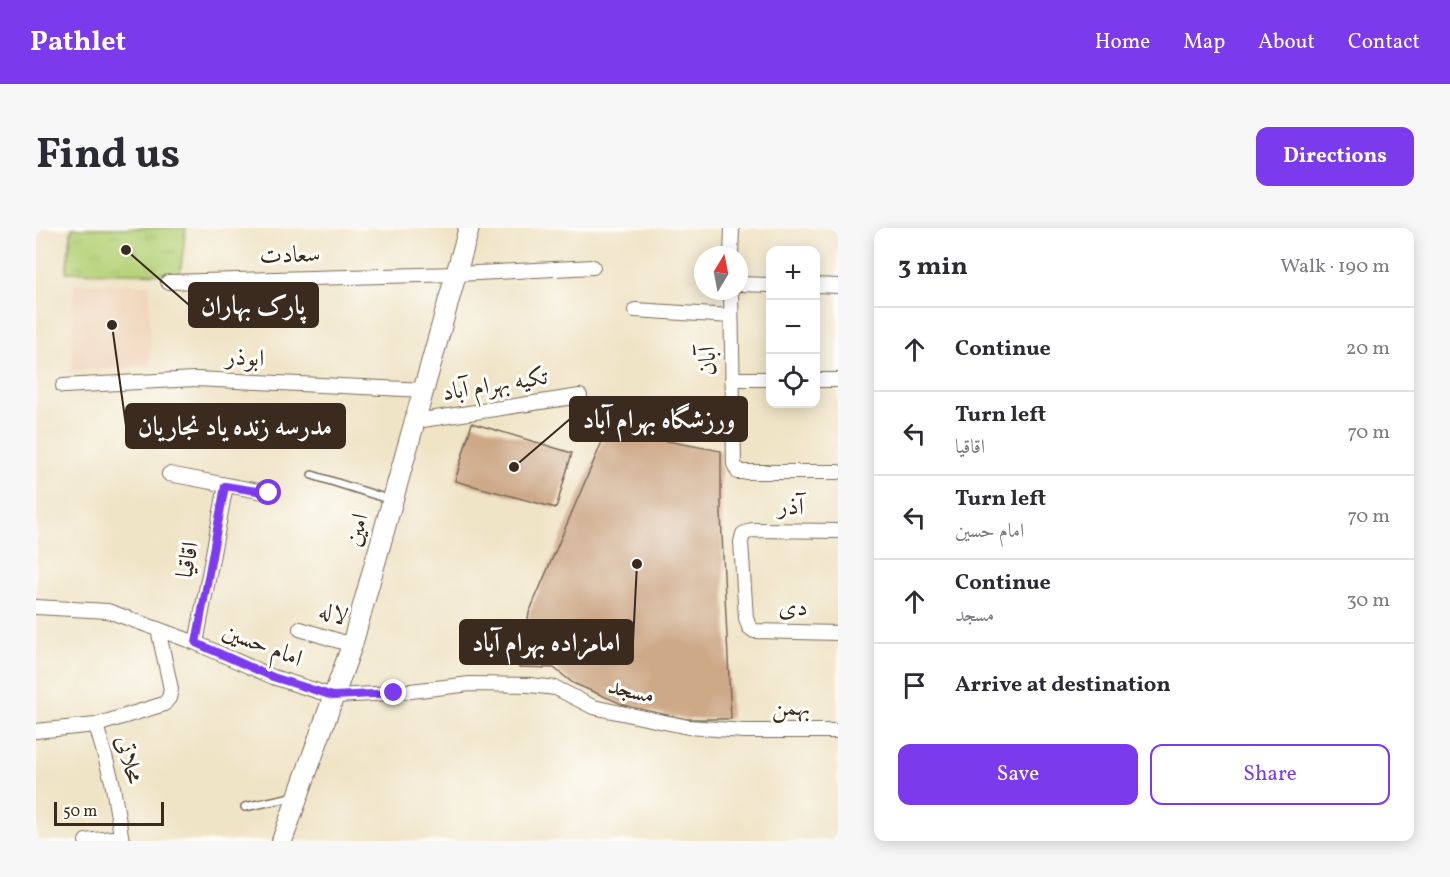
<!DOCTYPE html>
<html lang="en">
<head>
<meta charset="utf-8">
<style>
  :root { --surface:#fff; --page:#f7f7f7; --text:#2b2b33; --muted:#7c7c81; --line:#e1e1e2; --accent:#7c3aed }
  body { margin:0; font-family:Vollkorn,Amiri,serif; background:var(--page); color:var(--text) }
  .controls { position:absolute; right:18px; top:18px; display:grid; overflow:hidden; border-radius:12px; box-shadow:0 3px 15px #0003 }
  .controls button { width:54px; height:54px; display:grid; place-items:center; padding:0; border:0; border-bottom:2px solid var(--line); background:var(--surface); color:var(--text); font:30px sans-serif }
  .compass { position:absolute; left:658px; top:18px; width:54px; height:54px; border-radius:50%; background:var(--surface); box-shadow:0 3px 15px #0003; rotate:10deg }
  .scale { position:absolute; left:18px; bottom:15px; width:110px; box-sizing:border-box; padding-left:6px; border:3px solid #3b2a1e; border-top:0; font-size:16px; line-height:21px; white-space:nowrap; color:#3b2a1e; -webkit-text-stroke:4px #fdfcf7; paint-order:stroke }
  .stop { position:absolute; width:18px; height:18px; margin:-14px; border:4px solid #7c3aed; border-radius:50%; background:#fff }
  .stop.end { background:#7c3aed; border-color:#fff; box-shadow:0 2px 6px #0008 }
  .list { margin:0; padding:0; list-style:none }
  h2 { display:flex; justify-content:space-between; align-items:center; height:78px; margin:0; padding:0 24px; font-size:26px }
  h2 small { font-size:20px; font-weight:400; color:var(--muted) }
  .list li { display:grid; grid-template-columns:39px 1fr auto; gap:18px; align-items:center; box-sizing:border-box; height:84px; padding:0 24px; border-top:2px solid var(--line) }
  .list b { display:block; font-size:22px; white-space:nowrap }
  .list p { margin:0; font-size:20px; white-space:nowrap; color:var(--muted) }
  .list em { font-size:20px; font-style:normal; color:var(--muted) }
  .actions { display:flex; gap:12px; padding:18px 24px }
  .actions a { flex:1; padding:14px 0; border:2px solid var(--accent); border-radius:12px; text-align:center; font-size:21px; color:var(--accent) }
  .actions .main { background:var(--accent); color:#fff }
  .icon { flex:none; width:33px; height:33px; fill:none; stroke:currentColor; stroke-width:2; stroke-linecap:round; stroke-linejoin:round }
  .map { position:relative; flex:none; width:802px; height:613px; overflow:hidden; border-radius:12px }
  header { display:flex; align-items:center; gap:36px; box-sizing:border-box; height:84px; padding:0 30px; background:var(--accent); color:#fff }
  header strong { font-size:28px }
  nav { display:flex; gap:33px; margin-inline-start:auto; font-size:21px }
  .intro { display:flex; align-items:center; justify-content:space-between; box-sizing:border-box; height:144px; padding:0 36px }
  h1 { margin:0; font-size:42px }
  .button { padding:15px 27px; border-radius:12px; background:var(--accent); color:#fff; font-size:21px; font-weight:700 }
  main { display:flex; gap:36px; padding:0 36px }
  aside { flex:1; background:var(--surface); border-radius:12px; box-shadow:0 3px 15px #0003 }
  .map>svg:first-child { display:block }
</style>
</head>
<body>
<header>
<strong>Pathlet</strong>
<nav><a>Home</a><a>Map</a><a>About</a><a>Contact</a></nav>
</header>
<div class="intro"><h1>Find us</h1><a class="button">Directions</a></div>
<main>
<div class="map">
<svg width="802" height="613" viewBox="0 0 802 613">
  <defs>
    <pattern id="grass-tufts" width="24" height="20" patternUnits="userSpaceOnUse" patternTransform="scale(1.5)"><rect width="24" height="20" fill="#b5d278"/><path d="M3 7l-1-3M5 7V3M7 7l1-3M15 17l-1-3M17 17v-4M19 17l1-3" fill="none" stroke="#9db467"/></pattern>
  </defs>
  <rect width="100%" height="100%" fill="#fdfcf7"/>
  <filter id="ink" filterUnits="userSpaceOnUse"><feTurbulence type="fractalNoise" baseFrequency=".0167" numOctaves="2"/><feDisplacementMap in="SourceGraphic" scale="12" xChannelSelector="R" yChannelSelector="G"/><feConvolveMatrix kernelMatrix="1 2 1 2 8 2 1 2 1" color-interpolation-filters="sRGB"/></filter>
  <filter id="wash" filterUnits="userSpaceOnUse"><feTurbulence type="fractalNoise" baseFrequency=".008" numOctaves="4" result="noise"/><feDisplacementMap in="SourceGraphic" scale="24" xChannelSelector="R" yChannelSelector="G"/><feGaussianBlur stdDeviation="1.35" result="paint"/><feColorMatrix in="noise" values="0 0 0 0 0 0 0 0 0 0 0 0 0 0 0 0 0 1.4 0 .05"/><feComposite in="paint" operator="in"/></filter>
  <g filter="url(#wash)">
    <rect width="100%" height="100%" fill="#f0e4c7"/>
    <path fill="#f0d6bc" d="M38 55 114 57V138L36 143Z"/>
    <path fill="url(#grass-tufts)" stroke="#787e4b" stroke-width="1.5" d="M36 0H150L144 46 30 44Z"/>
    <g id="blocks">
      <path fill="#cda988" d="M436 195 536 225 520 280 419 253Z
        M571 202 685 223V286L695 491H650L593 479 537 455 518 440 483 439 493 385Z"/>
    </g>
  </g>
  <g filter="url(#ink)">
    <use href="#blocks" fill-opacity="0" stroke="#7a6b59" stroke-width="1.5"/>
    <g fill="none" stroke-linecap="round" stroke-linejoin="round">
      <g stroke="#7a6b59" stroke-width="10">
        <path id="service" d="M276 247 355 272
          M209 579 260 568"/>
      </g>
      <g stroke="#7a6b59" stroke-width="16">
        <path id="minor" d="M695 27 696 0
          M132 54 421 46 557 39
          M703 56 734 57
          M780 57 802 58
          M695 63 698 236 702 244H802
          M599 82 695 88
          M696 151H734
          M780 152H802
          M27 158 159 151 389 162
          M380 193 544 168
          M133 246 233 265
          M802 303 716 302 707 306 705 314 710 390 713 399 718 403 802 405
          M0 379 72 383 160 415 237 449 297 468 358 465 434 456 494 457 520 460 557 479 652 499 708 503H802
          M264 401 316 417
          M160 415 190 257
          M60 497 76 553 86 613
          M0 503 60 497 128 476 133 470 135 461 122 401
          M50 613 85 609"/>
      </g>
      <g stroke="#7a6b59" stroke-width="22">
        <path id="secondary" d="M246 613 316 417 433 0"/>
      </g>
      <use href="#service" stroke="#fff" stroke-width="7"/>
      <use href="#minor" stroke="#fff" stroke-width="14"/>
      <use href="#secondary" stroke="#fff" stroke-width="20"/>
    </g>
  </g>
  <g fill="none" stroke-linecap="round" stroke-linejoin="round" filter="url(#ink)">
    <path stroke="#7c3aed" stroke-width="8" d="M233 265 189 258 160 415 237 449 297 468 358 465"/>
  </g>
  <g text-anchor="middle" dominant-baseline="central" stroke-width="6" stroke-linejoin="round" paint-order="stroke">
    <g font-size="24" fill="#3b2a1e" stroke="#fdfcf7">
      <text transform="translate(254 28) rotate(-2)">سعادت</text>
      <text transform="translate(209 131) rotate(3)">ابوذر</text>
      <text transform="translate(673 133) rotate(-91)">آبان</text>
      <text transform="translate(459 158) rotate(-9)">تکیه بهرام آباد</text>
      <text transform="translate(755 280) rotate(1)">آذر</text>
      <text transform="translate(322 302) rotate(-74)">امین</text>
      <text transform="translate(153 332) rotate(-79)">اقاقیا</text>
      <text transform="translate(757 381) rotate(1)">دی</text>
      <text transform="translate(297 387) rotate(17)">لاله</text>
      <text transform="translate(226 418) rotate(21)">امام حسین</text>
      <text transform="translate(595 464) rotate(13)">مسجد</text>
      <text x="755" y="481">بهمن</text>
      <text transform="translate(92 532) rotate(76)">محلاتی</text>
    </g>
  </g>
  <path fill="none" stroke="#3b2a1e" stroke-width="2" d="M90 22L153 77M478 239L534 191M76 97L90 198M601 336L597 414"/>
  <g fill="#3b2a1e" stroke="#fdfcf7" stroke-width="2">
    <circle cx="90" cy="22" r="6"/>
    <circle cx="478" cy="239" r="6"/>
    <circle cx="76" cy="97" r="6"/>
    <circle cx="601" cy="336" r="6"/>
  </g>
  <g fill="#3b2a1e" stroke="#3b2a1e" stroke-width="2">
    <rect x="153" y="55" width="129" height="44" rx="6"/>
    <rect x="534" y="169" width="177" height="44" rx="6"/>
    <rect x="90" y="176" width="219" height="44" rx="6"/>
    <rect x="424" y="392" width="173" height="44" rx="6"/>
  </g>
  <g font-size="26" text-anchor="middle" font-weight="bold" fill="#fff">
    <text x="217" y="86">پارک بهاران</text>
    <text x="623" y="200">ورزشگاه بهرام آباد</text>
    <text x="199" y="207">مدرسه زنده یاد نجاریان</text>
    <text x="510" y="423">امامزاده بهرام آباد</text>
  </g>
</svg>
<div class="controls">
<button>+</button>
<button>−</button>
<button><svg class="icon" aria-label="locate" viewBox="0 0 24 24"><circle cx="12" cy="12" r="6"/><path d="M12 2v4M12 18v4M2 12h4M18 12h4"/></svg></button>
</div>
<svg class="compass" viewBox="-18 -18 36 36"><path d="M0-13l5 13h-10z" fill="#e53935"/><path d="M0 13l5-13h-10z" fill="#7c7c81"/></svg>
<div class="scale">50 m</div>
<div class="stop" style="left:233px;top:265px"></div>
<div class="stop end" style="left:358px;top:465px"></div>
</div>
<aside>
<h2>3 min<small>Walk · 190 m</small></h2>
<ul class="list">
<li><svg class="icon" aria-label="ahead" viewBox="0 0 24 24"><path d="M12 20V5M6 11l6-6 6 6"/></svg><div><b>Continue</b></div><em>20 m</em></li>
<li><svg class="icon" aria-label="left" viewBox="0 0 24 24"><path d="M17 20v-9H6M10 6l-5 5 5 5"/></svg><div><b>Turn left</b><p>اقاقیا</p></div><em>70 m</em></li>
<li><svg class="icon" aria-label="left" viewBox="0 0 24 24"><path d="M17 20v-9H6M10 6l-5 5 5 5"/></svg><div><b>Turn left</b><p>امام حسین</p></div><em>70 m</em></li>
<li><svg class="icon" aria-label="ahead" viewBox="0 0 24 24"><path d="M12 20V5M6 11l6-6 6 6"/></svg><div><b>Continue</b><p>مسجد</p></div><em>30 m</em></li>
<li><svg class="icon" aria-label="arrive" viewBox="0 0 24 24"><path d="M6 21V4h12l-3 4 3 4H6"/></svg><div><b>Arrive at destination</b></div></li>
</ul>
<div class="actions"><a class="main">Save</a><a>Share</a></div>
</aside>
</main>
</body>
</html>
